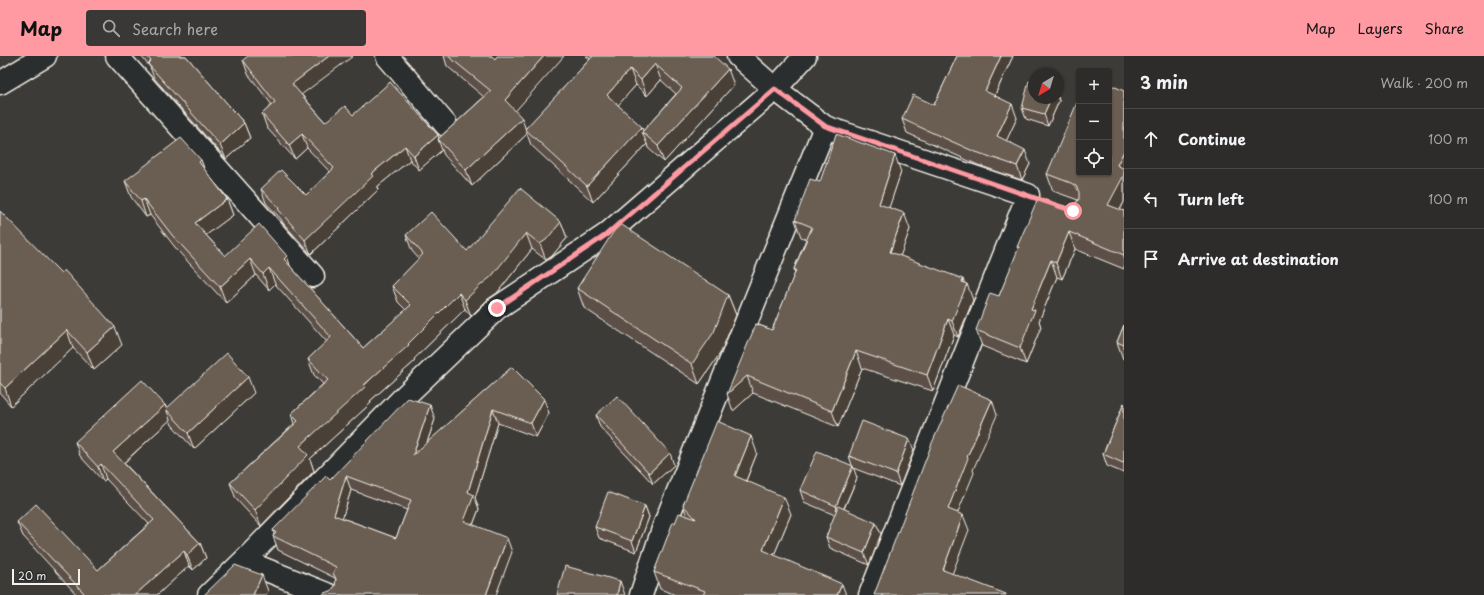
<!DOCTYPE html>
<html lang="en">
<head>
<meta charset="utf-8">
<style>
  :root { --surface:#2e2c2a; --page:#3a3836; --text:#f1f3f6; --muted:#a7a7a8; --line:#494847; --accent:#ff9aa2 }
  body { margin:0; font-family:"Playpen Sans",sans-serif; background:var(--page); color:var(--text) }
  .controls { position:absolute; right:12px; top:12px; display:grid; overflow:hidden; border-radius:4px; box-shadow:0 1px 3px #0004 }
  .controls button { width:36px; height:36px; display:grid; place-items:center; padding:0; border:0; border-bottom:1px solid var(--line); background:var(--surface); color:var(--text); font:20px sans-serif }
  .compass { position:absolute; left:1028px; top:12px; width:36px; height:36px; border-radius:50%; background:var(--surface); box-shadow:0 1px 3px #0004; rotate:218deg }
  .scale { position:absolute; left:12px; bottom:10px; width:68px; box-sizing:border-box; padding-left:4px; border:2px solid #f4f1e8; border-top:0; font-size:11px; line-height:14px; white-space:nowrap; color:#f4f1e8; -webkit-text-stroke:3px #2a2d2e; paint-order:stroke }
  .stop { position:absolute; width:12px; height:12px; margin:-9px; border:3px solid #ff9aa2; border-radius:50%; background:#fff }
  .stop.end { background:#ff9aa2; border-color:#fff; box-shadow:0 1px 4px #0008 }
  .list { margin:0; padding:0; list-style:none }
  h2 { display:flex; justify-content:space-between; align-items:center; height:52px; margin:0; padding:0 16px; font-size:17px }
  h2 small { font-size:13px; font-weight:400; color:var(--muted) }
  .list li { display:grid; grid-template-columns:26px 1fr auto; gap:12px; align-items:center; box-sizing:border-box; height:60px; padding:0 16px; border-top:1px solid var(--line) }
  .list b { display:block; font-size:15px; white-space:nowrap }
  .list em { font-size:13px; font-style:normal; color:var(--muted) }
  .icon { flex:none; width:22px; height:22px; fill:none; stroke:currentColor; stroke-width:2; stroke-linecap:round; stroke-linejoin:round }
  .map { position:relative; flex:none; width:1124px; height:539px; overflow:hidden }
  header { display:flex; align-items:center; gap:24px; box-sizing:border-box; height:56px; padding:0 20px; background:var(--accent); color:#111 }
  header strong { font-size:19px }
  nav { display:flex; gap:22px; margin-inline-start:auto; font-size:14px }
  .search { width:280px; height:36px; background:var(--page); display:flex; align-items:center; gap:10px; box-sizing:border-box; padding:0 14px; border-radius:4px; color:var(--muted); font-size:15px }
  main { display:flex }
  aside { flex:1; background:var(--surface) }
  .map>svg:first-child { display:block }
</style>
</head>
<body>
<header>
<strong>Map</strong>
<div class="search"><svg class="icon" aria-label="search" viewBox="0 0 24 24"><circle cx="10" cy="10" r="6"/><path d="M15 15l6 6"/></svg>Search here</div>
<nav><a>Map</a><a>Layers</a><a>Share</a></nav>
</header>
<main>
<div class="map">
<svg width="1124" height="539" viewBox="0 0 1124 539">
  <rect width="100%" height="100%" fill="#3d3b38"/>
  <filter id="ink" filterUnits="userSpaceOnUse"><feTurbulence type="fractalNoise" baseFrequency=".025" numOctaves="2"/><feDisplacementMap in="SourceGraphic" scale="8" xChannelSelector="R" yChannelSelector="G"/><feConvolveMatrix kernelMatrix="1 2 1 2 8 2 1 2 1" color-interpolation-filters="sRGB"/></filter>
  <g filter="url(#ink)">
    <g fill="none" stroke-linecap="round" stroke-linejoin="round">
      <g stroke="#f4f1e8" stroke-width="25">
        <path id="minor" d="M117 0 313 220
          M387 0 446 69
          M738 0 775 33 825 71 1028 139 870 539
          M0 27 45 0
          M244 505 329 539
          M209 539 244 505 405 340 497 252 606 179 775 33 805 0
          M641 539 664 470 825 71"/>
      </g>
      <use href="#minor" stroke="#2a2d2e" stroke-width="22"/>
    </g>
    <path fill="#5b5046" stroke="#f4f1e8" fill-rule="evenodd" d="M141 0H186L244 67 250 82 226 103 154 22 150 11Z
      M444 0H492L515 55 526 73 590 3 586 0H714L734 29 664 106 648 92 647 88 593 146 531 89 527 78 472 130 444 99 442 94 419 114 410 104 377 131 378 134 311 198 283 167 281 163 266 147 261 133 306 139 330 116 307 92 295 103 267 72 262 58 272 49 248 18 243 4 302 39 325 66 353 59 438 79 439 82 484 41 447 10ZM661 24 676 38 643 75 618 49 636 29 647 40Z
      M957 0H1013L995 39 1017 62 1006 85 1030 108 1022 124 978 109 907 77 902 63 934 49Z
      M1124 35V146L1120 154 1124 155V213L1075 193 1062 223 1057 221 1039 265 1041 271 1026 308 982 290 976 274 999 240 1019 194 1017 191 1063 150 1069 151 1075 148 1078 144 1053 135 1047 118Z
      M1058 41 1059 45 1048 70 1026 63 1022 52 1058 42Z
      M201 104 204 113 227 143 233 159 206 179 225 200H287L290 210 363 292 406 254 398 246 392 230 419 203 412 195 406 179 467 195 561 166 567 182 552 200 546 204 532 193 497 237 488 243 471 260 465 253 414 303 415 305 370 345 371 347 310 403 314 415 261 470 236 443 230 427 294 368 291 358 323 328 314 319 308 303 327 286 275 228 269 234 256 219 226 247 178 195 150 159 146 161 131 141 125 125Z
      M901 116 889 151 910 173 900 200 964 226 973 244 958 281 954 279 933 335 862 312 838 371 753 337 733 355 756 268 772 274 795 217 794 213 806 183 801 181 795 164 820 126Z
      M0 155 122 289 94 314 73 292 11 350 0 337Z
      M577 232 728 239 736 259 721 296 699 328 584 252Z
      M1124 269V303H1123L1117 286Z
      M512 311 549 357 536 381 498 367 475 442 479 453 473 469 512 496 331 535 335 530 336 525 335 522 278 494 273 480 274 478 273 474 330 424 435 363 427 387ZM351 434 407 454 396 482 342 462Z
      M254 337 194 393 172 369 170 364 124 407 200 487 206 502 193 514 189 510 157 539H77L23 480 17 466 98 514 149 468 106 423 103 425 80 400 75 386 165 349 167 353Z
      M1124 347V417L1107 410 1103 398Z
      M596 359 674 409 653 428 600 371Z
      M914 394 900 430 853 412 849 400Z
      M757 397 746 425 791 458 774 499 846 539H676L660 533 654 516 675 467 687 460 683 449Z
      M857 422 844 453 881 478 869 509 830 492 826 481 835 459 804 446 800 434Z
      M645 450 649 461 636 496 599 482 595 471Z"/>
    <path fill="#4a4139" stroke="#f4f1e8" d="M329 0H353L297 42 292 28Z
      M544 0H564L511 60 505 44Z
      M1001 0H1013L990 49 985 35Z
      M655 8 661 24 647 40 641 24Z
      M630 13 636 29 613 55 607 39Z
      M728 13 734 29 664 106 658 90Z
      M1058 41 1059 45 1048 70 1044 58 1051 42H1058Z
      M1012 48 1017 62 1002 94 997 80Z
      M522 62 527 78 472 130 466 114Z
      M244 67 250 82 226 103 220 89Z
      M642 71 644 78 642 76 647 88 593 146 587 130Z
      M302 78 307 92 295 103 289 89Z
      M438 79 440 86 438 83 442 94 419 114 414 100Z
      M405 90 410 104 377 131 378 134 311 198 305 184 371 118Z
      M1025 94 1030 108 1022 124 1017 110Z
      M1124 95V146L1114 165 1108 149 1117 109Z
      M895 99 901 116 885 164 879 148Z
      M201 104 207 120 199 106Z
      M144 143 150 159 146 161 141 145Z
      M227 143 233 159 201 183 195 167Z
      M904 157 910 173 896 212 890 196Z
      M561 166 567 182 552 200 546 204 540 188Z
      M1069 176 1075 193 1062 223 1056 207Z
      M526 177 532 193 497 237 488 243 471 260 465 244Z
      M287 200 292 216 284 203Z
      M250 203 256 219 226 247 220 231Z
      M1051 204 1057 221 1039 265 1041 271 1026 308 1020 292 1031 253Z
      M269 212 275 228 269 234 263 218Z
      M963 223 966 231 967 228 973 244 958 281 952 265Z
      M459 237 465 253 414 303 415 305 370 345 371 347 310 403 314 415 261 470 255 454 300 390 408 288Z
      M728 239 736 259 721 296 699 328 692 308Z
      M948 263 954 279 933 335 927 319Z
      M115 271 122 289 94 314 87 296Z
      M67 274 73 292 11 350 5 332Z
      M856 295 862 312 838 371 832 355Z
      M747 320 753 337 733 355 727 338Z
      M248 321 254 337 194 393 188 377Z
      M544 343 549 357 536 381 531 367Z
      M992 344 997 359 973 414 974 417 953 468 948 453 967 401Z
      M165 349 170 364 119 411 113 396Z
      M430 349 435 363 418 413 413 399Z
      M493 353 498 367 475 442 479 453 469 479 464 465 468 436Z
      M751 380 757 397 741 437 735 420Z
      M909 383 914 394 900 430 896 418Z
      M670 397 674 409 653 428 649 417Z
      M101 408 106 423 103 425 98 411Z
      M853 410 857 422 840 461 836 450Z
      M346 420 351 434 339 473 334 459Z
      M784 441 791 458 769 511 763 494Z
      M645 450 649 461 636 496 632 485Z
      M963 459 969 474 948 529 943 514Z
      M876 467 881 478 869 509 864 497Z
      M507 482 512 496 496 539H486Z
      M200 487 206 502 193 514 187 499Z
      M184 495 189 510 157 539H135Z
      M262 519 268 535 266 539H253Z
      M620 525 625 539H617Z
      M842 528 846 539H837Z"/>
    <path fill="#6a5d51" stroke="#f4f1e8" fill-rule="evenodd" d="M147 0H186L244 67 220 89 148 8 151 5Z
      M248 0H329L292 28 325 66 345 50 353 59 390 26 438 79 414 100 405 90 371 118 373 120 305 184 278 153 279 152 261 133 281 114 306 139 334 112 302 78 289 89 262 58 275 46 243 4Z
      M448 0H492L495 3 497 0H544L505 44 522 62 466 114 438 83 491 35Z
      M593 0H714L728 13 658 90 642 76 682 32 655 8 641 24 630 13 607 39 642 71 587 130 525 73Z
      M957 0H1001L985 35 1012 48 997 80 1025 94 1017 110 973 95 902 63 913 39 934 49Z
      M1029 25 1034 27V42H1051L1044 58 1022 52Z
      M1109 28 1124 35V95L1117 109 1124 113V119L1108 149 1124 155V199L1069 176 1056 207 1051 204 1031 253 1035 254 1020 292 976 274 990 237 999 240 1019 191H1017L1038 142 1063 150 1069 151 1075 148 1079 143V136L1076 130 1071 127 1047 118 1079 42V117H1109Z
      M836 78 895 99 879 148 904 157 890 196 963 223 962 226 967 228 952 265 948 263 927 319 856 295 832 355 747 320 727 338 756 268 772 274 796 214 794 213 812 171 795 164 810 123 820 126Z
      M181 82 201 104 199 106 227 143 195 167 225 200 259 168 287 200 284 203 363 292 411 249 392 230 423 198 406 179 431 156 467 195 520 132 561 166 546 184 540 188 526 177 491 221 483 227 465 244 459 237 408 288 409 289 364 329 365 331 300 390 308 399 255 454 230 427 298 365 291 358 328 324 308 303 331 281 269 212 263 218 250 203 220 231 172 179 144 143 141 145 125 125Z
      M0 155 61 217 64 214 115 271 87 296 67 274 5 332 0 327Z
      M619 167 728 239 714 276 692 308 577 232Z
      M1124 269V289L1117 286Z
      M227 297 248 321 188 377 166 353Z
      M512 311 544 343 531 367 493 353 468 436 474 439 464 465 507 482 486 539H323L324 537 331 535 335 530 336 523 333 517 336 511 273 480 276 477 273 474 326 420 330 424 408 342 430 349 413 399ZM346 420 411 444 396 482 334 459Z
      M142 324 165 349 113 396 200 487 187 499 184 495 135 539H82L84 537 17 466 36 448 98 514 154 464 101 408 98 411 75 386Z
      M958 329 992 344 967 401 968 402 948 453 963 459 943 514 1006 538V539H874L932 387Z
      M617 340 670 397 649 417 596 359Z
      M1124 347V405L1123 407 1103 398Z
      M717 365 751 380 735 420 784 441 763 494 842 528 837 539H703L705 535 654 516 673 466 675 467 679 457 696 463 683 449Z
      M862 365 909 383 896 418 849 400Z
      M817 395 853 410 836 450 800 434Z
      M608 436 645 450 632 485 595 471Z
      M838 450 876 467 864 497 826 481Z
      M235 509 262 519 253 539H204Z
      M565 510 620 525 617 539H557Z"/>
  </g>
  <g fill="none" stroke-linecap="round" stroke-linejoin="round" filter="url(#ink)">
    <path stroke="#ff9aa2" stroke-width="5" d="M497 252 606 179 775 33 825 70 1073 155"/>
  </g>
</svg>
<div class="controls">
<button>+</button>
<button>−</button>
<button><svg class="icon" aria-label="locate" viewBox="0 0 24 24"><circle cx="12" cy="12" r="6"/><path d="M12 2v4M12 18v4M2 12h4M18 12h4"/></svg></button>
</div>
<svg class="compass" viewBox="-18 -18 36 36"><path d="M0-13l5 13h-10z" fill="#e53935"/><path d="M0 13l5-13h-10z" fill="#a7a7a8"/></svg>
<div class="scale">20 m</div>
<div class="stop" style="left:1073px;top:155px"></div>
<div class="stop end" style="left:497px;top:252px"></div>
</div>
<aside>
<h2>3 min<small>Walk · 200 m</small></h2>
<ul class="list">
<li><svg class="icon" aria-label="ahead" viewBox="0 0 24 24"><path d="M12 20V5M6 11l6-6 6 6"/></svg><div><b>Continue</b></div><em>100 m</em></li>
<li><svg class="icon" aria-label="left" viewBox="0 0 24 24"><path d="M17 20v-9H6M10 6l-5 5 5 5"/></svg><div><b>Turn left</b></div><em>100 m</em></li>
<li><svg class="icon" aria-label="arrive" viewBox="0 0 24 24"><path d="M6 21V4h12l-3 4 3 4H6"/></svg><div><b>Arrive at destination</b></div></li>
</ul>
</aside>
</main>
</body>
</html>
